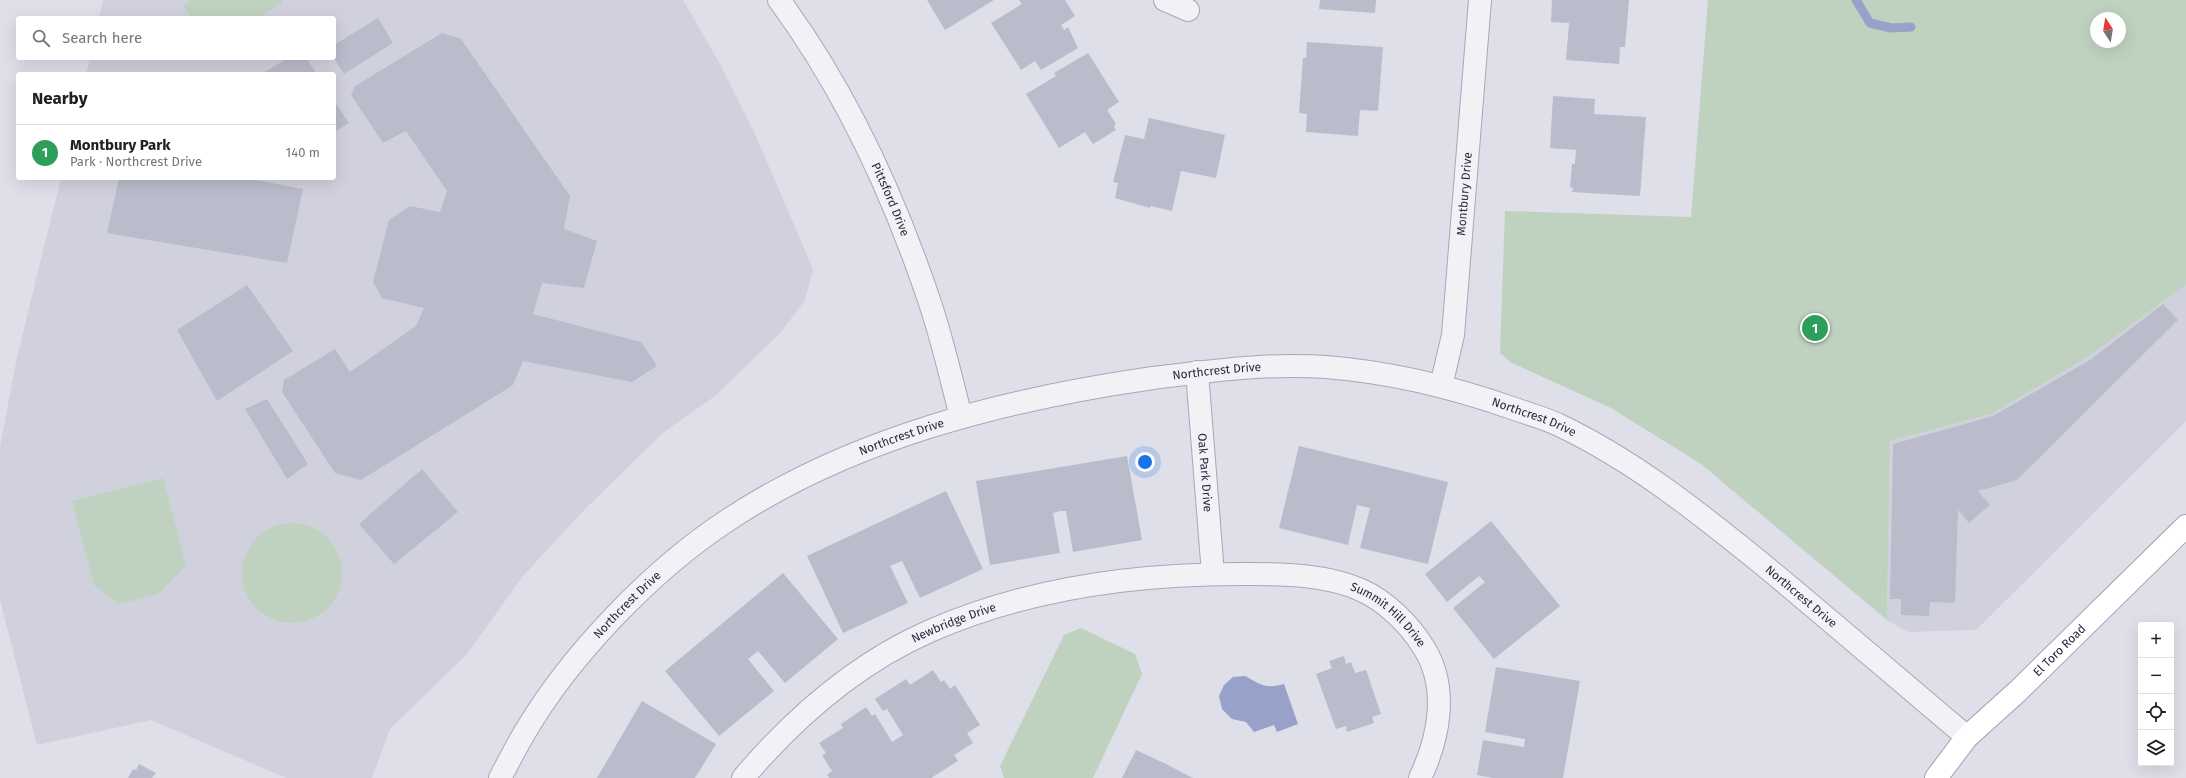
<!DOCTYPE html>
<html lang="en">
<head>
<meta charset="utf-8">
<style>
  :root { --surface:#fff; --page:#f2f2f2; --text:#202124; --muted:#757577; --line:#e0e0e0; --accent:#b45309 }
  body { margin:0; font-family:"Fira Sans",sans-serif; background:var(--page); color:var(--text) }
  .controls { position:absolute; right:12px; bottom:12px; display:grid; overflow:hidden; border-radius:4px; box-shadow:0 4px 16px #0002 }
  .controls button { width:36px; height:36px; display:grid; place-items:center; padding:0; border:0; border-bottom:1px solid var(--line); background:var(--surface); color:var(--text); font:20px sans-serif }
  .compass { position:absolute; left:2090px; top:12px; width:36px; height:36px; border-radius:50%; background:var(--surface); box-shadow:0 4px 16px #0002; rotate:348deg }
  .you { position:absolute; left:1145px; top:462px; width:14px; height:14px; margin:-10px; border:3px solid #fff; border-radius:50%; background:#1a73e8; box-shadow:0 0 0 6px #1a73e833 }
  .badge { display:grid; place-items:center; width:26px; height:26px; border-radius:50%; background:var(--accent); color:#fff; font-size:13px; font-weight:700 }
  .pin { position:absolute; translate:-50% -50%; border:2px solid #fff; box-shadow:0 1px 4px #0006 }
  .list { margin:0; padding:0; list-style:none }
  h2 { display:flex; justify-content:space-between; align-items:center; height:52px; margin:0; padding:0 16px; font-size:17px }
  h2 small { font-size:13px; font-weight:400; color:var(--muted) }
  .list li { display:grid; grid-template-columns:26px 1fr auto; gap:12px; align-items:center; box-sizing:border-box; height:56px; padding:0 16px; border-top:1px solid var(--line) }
  .list b { display:block; font-size:15px; white-space:nowrap }
  .list p { margin:0; font-size:13px; white-space:nowrap; color:var(--muted) }
  .list em { font-size:13px; font-style:normal; color:var(--muted) }
  .icon { flex:none; width:22px; height:22px; fill:none; stroke:currentColor; stroke-width:2; stroke-linecap:round; stroke-linejoin:round }
  .map { position:relative; flex:none; width:2186px; height:778px; overflow:hidden }
  .search { position:absolute; background:var(--surface); box-shadow:0 4px 16px #0002; left:16px; top:16px; width:320px; height:44px; display:flex; align-items:center; gap:10px; box-sizing:border-box; padding:0 14px; border-radius:4px; color:var(--muted); font-size:15px }
  .panel { position:absolute; background:var(--surface); box-shadow:0 4px 16px #0002; left:16px; top:72px; width:320px; height:108px; border-radius:4px }
  .map>svg:first-child { display:block }
</style>
</head>
<body>
<div class="map">
<svg width="2186" height="778" viewBox="0 0 2186 778">
  <rect width="100%" height="100%" fill="#dedfe8"/>
  <path fill="#d0d1dd" d="M103 0H683L719 62 754 132 813 269 805 300 781 332 715 396 664 432 586 508 523 576 467 654 390 729 372 778H286L151 720 37 745 0 600V447L17 357 61 178H334V74H86L90 58H334V18H99Z
    M2186 285V421L1976 630 1908 632 1887 620 1890 441 1991 414 2088 357Z"/>
  <path fill="#bfd2bf" fill-rule="evenodd" d="M191 0H282L283 2 257 18H191L183 5Z
    M1708 0H2186V285L2088 357 1991 414 1890 441 1887 620 1701 464 1611 408 1510 362 1500 353 1505 211 1691 217ZM2096 18H2120V42H2096Z
    M163 478 186 565 158 594 120 604 94 585 72 501Z
    M242 573a50 50 0 1 1 100 0a50 50 0 1 1-100 0Z
    M1081 628 1135 654 1142 674 1093 778H1004L1000 766 1064 635Z"/>
  <path fill="#97a1c9" d="M1245 676C1262 685 1264 689 1284 684L1298 724 1277 732 1274 725 1254 732 1246 722 1232 719 1222 709 1219 696 1224 685 1233 677Z"/>
  <g fill="none" stroke-linecap="round" stroke-linejoin="round">
    <path stroke="#97a1c9" stroke-width="9" d="M1856 0 1870 23 1891 28 1911 27"/>
  </g>
  <path fill="#bbbccb" d="M927 0H994L945 30Z
    M1019 0H1065L1075 16 1061 25 1064 30 1068 27 1078 48 1041 70 1035 61 1021 70 991 23 1022 4Z
    M1320 0H1376L1375 13 1319 9Z
    M1552 0H1629L1625 47H1620L1619 64 1566 60 1569 23 1551 22Z
    M378 18 393 43 344 74 334 58V45Z
    M442 33 461 39 570 196 564 229 597 241 584 288 542 283 533 314 641 342 657 366 632 382 523 361 513 385 361 480 335 473 282 392 284 380 335 349 350 372 416 326 424 308 382 298 373 282 389 220 410 206 440 212 447 191 406 131 383 143 351 95 355 86Z
    M1307 42 1383 47 1378 111 1360 110 1358 136 1306 132 1307 114 1299 113 1303 58H1306Z
    M1088 53 1119 102 1107 110 1116 124 1114 126 1116 130 1093 144 1085 132 1059 148 1026 94 1056 76 1054 73Z
    M288 58H306L317 74H261Z
    M1553 96 1595 99 1594 114 1646 117 1640 196 1572 192 1573 188 1570 187 1572 164H1575L1576 150 1550 148Z
    M334 101 349 123 334 132Z
    M1149 118 1225 135 1216 178 1181 171 1172 211 1151 206 1150 208 1115 198 1118 183 1113 182 1125 135 1144 139Z
    M119 178H246L303 189 287 263 107 233Z
    M247 285 293 351 217 401 177 330Z
    M2163 304 2178 320 2017 480 1978 491 1990 505 1969 523 1958 510 1955 603 1930 602 1929 616 1901 615V599H1890L1893 444 1993 416 2090 360Z
    M267 399 308 464 287 479 245 409Z
    M1299 446 1448 482 1428 564 1360 548 1370 508 1357 505 1348 545 1279 528Z
    M1127 456 1142 540 1073 552 1066 511H1060L1053 513 1060 553 990 565 976 481Z
    M422 469 458 512 394 564 359 524Z
    M946 491 983 569 920 598 902 561 890 566 908 603 843 633 807 556Z
    M1491 521 1560 606 1494 659 1453 608 1485 582 1479 576 1447 602 1425 574Z
    M783 573 838 639 785 683 758 651 748 659 774 691 719 736 665 671Z
    M1344 656 1346 664 1351 662 1355 673 1366 670 1381 714 1372 717 1374 723 1347 732 1346 726 1336 729 1316 674 1332 668 1329 661Z
    M1496 667 1580 681 1563 778H1493L1477 775 1483 740 1524 747 1525 739 1485 732Z
    M933 670 941 682 944 680 950 689 955 685 980 725 967 733 973 743 954 755 958 761 931 778H829L827 775 832 771 822 755 826 753 819 743 843 728 841 724 866 707 872 716 875 714 892 742 903 735 887 709 883 711 875 699 906 679 910 685Z
    M642 701 716 744 695 778H597Z
    M1136 750 1166 764 1193 778H1122Z
    M139 764 156 773 152 778H128L133 769 136 770Z"/>
  <g fill="none" stroke-linecap="round" stroke-linejoin="round">
    <g stroke="#a7a8b5" stroke-width="24">
      <g id="minor">
        <path id="s1" d="M779 0C846 91 893 193 929 300 942 338 951 378 961 417"/>
        <path d="M1165 0 1188 10"/>
        <path id="s2" d="M1197 372 1213 574"/>
        <path id="s3" d="M1441 386 1453 335 1480 0"/>
        <path id="s4" d="M500 778C508 763 516 747 525 732 571 654 652 570 728 520 852 438 1006 399 1153 378 1210 371 1267 363 1326 367 1389 372 1452 387 1512 408 1528 414 1545 418 1561 426 1634 461 1698 512 1761 563 1830 620 1898 679 1967 737"/>
        <path id="s5" d="M743 778C794 718 857 663 930 631 1030 587 1141 573 1250 574 1286 574 1328 575 1361 590 1386 601 1410 625 1424 648 1449 688 1439 738 1420 778"/>
      </g>
    </g>
    <g stroke="#9d9fb4" stroke-width="24">
      <g id="major">
        <path id="s6" d="M1936 778 1967 737 2018 691 2186 526"/>
      </g>
    </g>
    <use href="#minor" stroke="#f1f1f6" stroke-width="22"/>
    <use href="#major" stroke="#fff" stroke-width="22"/>
  </g>
  <g text-anchor="middle" dominant-baseline="central" stroke-width="3.5" stroke-linejoin="round" paint-order="stroke">
    <g font-size="12" fill="#27293f" stroke="#edeef5">
      <text stroke="none"><textPath href="#s3" startOffset="194">Montbury Drive</textPath></text>
      <text stroke="none"><textPath href="#s1" startOffset="229">Pittsford Drive</textPath></text>
      <text stroke="none"><textPath href="#s4" startOffset="864">Northcrest Drive</textPath></text>
      <text stroke="none"><textPath href="#s4" startOffset="1188">Northcrest Drive</textPath></text>
      <text stroke="none"><textPath href="#s4" startOffset="541">Northcrest Drive</textPath></text>
      <text stroke="none"><textPath href="#s2" startOffset="101">Oak Park Drive</textPath></text>
      <text stroke="none"><textPath href="#s4" startOffset="1512">Northcrest Drive</textPath></text>
      <text stroke="none"><textPath href="#s4" startOffset="216">Northcrest Drive</textPath></text>
      <text stroke="none"><textPath href="#s5" startOffset="717">Summit Hill Drive</textPath></text>
      <text stroke="none"><textPath href="#s5" startOffset="265">Newbridge Drive</textPath></text>
      <text stroke="none"><textPath href="#s6" startOffset="178">El Toro Road</textPath></text>
    </g>
  </g>
</svg>
<div class="controls">
<button>+</button>
<button>−</button>
<button><svg class="icon" aria-label="locate" viewBox="0 0 24 24"><circle cx="12" cy="12" r="6"/><path d="M12 2v4M12 18v4M2 12h4M18 12h4"/></svg></button>
<button><svg class="icon" aria-label="layers" viewBox="0 0 24 24"><path d="M12 4l9 5-9 5-9-5zM3 14l9 5 9-5"/></svg></button>
</div>
<svg class="compass" viewBox="-18 -18 36 36"><path d="M0-13l5 13h-10z" fill="#e53935"/><path d="M0 13l5-13h-10z" fill="#757577"/></svg>
<div class="you"></div>
<div class="pin badge" style="left:1815px;top:328px;background:#2e9e5b">1</div>
<div class="search"><svg class="icon" aria-label="search" viewBox="0 0 24 24"><circle cx="10" cy="10" r="6"/><path d="M15 15l6 6"/></svg>Search here</div>
<section class="panel">
<h2>Nearby<small></small></h2>
<ul class="list">
<li><span class="badge" style="background:#2e9e5b">1</span><div><b>Montbury Park</b><p>Park · Northcrest Drive</p></div><em>140 m</em></li>
</ul>
</section>
</div>
</body>
</html>
